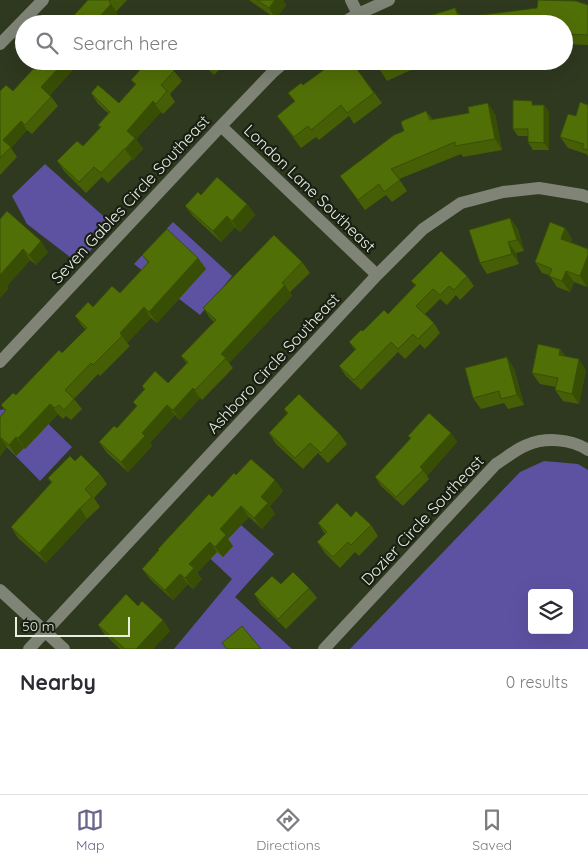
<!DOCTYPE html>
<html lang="en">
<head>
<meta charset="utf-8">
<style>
  :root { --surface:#fff; --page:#f7f7f7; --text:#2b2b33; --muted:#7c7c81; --line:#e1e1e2; --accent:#68668c }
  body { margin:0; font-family:Quicksand,sans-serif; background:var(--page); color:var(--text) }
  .controls { position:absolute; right:15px; bottom:15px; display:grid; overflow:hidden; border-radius:5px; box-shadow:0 5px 20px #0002 }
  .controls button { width:45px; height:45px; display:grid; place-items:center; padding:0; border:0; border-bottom:1px solid var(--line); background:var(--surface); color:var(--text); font:25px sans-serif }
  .scale { position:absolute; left:15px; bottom:12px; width:115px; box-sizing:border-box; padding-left:5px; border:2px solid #e8efdf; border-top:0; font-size:14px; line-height:18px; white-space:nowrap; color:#e8efdf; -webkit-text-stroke:4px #191e13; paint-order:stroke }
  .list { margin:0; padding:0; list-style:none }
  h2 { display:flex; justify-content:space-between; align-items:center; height:65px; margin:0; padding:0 20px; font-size:21px }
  h2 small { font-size:16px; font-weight:400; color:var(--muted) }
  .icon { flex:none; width:28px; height:28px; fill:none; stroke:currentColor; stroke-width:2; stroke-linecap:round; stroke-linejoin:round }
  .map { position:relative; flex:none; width:588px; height:649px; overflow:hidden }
  .search { position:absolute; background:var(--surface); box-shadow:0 5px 20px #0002; left:15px; right:15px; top:15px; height:55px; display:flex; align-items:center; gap:12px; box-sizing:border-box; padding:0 18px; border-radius:28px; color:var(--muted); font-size:19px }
  .sheet { height:145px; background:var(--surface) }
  nav { display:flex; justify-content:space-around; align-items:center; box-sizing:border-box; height:70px; border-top:1px solid var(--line); background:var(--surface); font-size:14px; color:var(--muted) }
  nav a { display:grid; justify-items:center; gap:2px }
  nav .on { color:var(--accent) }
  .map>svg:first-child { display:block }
</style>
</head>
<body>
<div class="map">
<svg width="588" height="649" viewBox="0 0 588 649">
  <rect width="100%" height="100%" fill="#2f391f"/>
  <path fill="#5d52a2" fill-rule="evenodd" d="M45 164 110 222 89 253 70 257 27 224 12 196Z
    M173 222 232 276 200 315 134 264Z
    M30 406 72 447 40 481 0 440V410Z
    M544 461 578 464 588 470V649H350L520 472ZM532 593H569V630H532Z
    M216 503 274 554 235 597 292 649H174L232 579 184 534Z"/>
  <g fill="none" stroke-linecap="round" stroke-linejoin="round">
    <path stroke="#7f8477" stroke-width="12" d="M351 0 358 14
      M341 24 358 14 389 0
      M0 44 43 0
      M221 126 377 275
      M0 362 221 126 272 73 286 61
      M0 590 64 649
      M29 649 377 275 423 229 461 203 503 192 539 188 582 195 588 197
      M324 649 496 464C506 458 516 449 527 445 546 437 571 439 588 450"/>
  </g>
  <path fill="#465f06" d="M88 0H127L116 12 118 14Z
    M249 0H283L286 5 276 19Z
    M588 5V45L564 44V24H403L455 8 462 18Z
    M27 61H81L50 95 58 106 32 134 27 130 11 148 17 157 0 175V91H13L34 69Z
    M200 61H227V62L214 75Z
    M351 61 382 103 354 124 349 116 319 140 316 137 301 148 277 116 295 102 288 93Z
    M376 61H422L424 64 387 81 380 70Z
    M495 61H512V64L498 65Z
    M174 71 182 81 170 94 175 102 163 114 161 112 136 139 143 149 133 160 132 159 108 183 102 177 86 193 65 172 57 161 83 146 100 128 98 125 109 114 98 104 91 93 119 103 135 85 131 80Z
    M535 105H544L549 112V150H533L528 142V136H518L513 129Z
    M588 105V156L586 154 568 148 560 137 576 116Z
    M426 111 432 119 495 114 502 150 463 157 461 154 399 179 407 191 392 202 386 195 365 210 340 176 404 131Z
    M201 195 247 204 255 215 240 232 235 227 221 242 193 216 185 206Z
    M510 218 518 229 524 251 516 253 519 264 487 274 480 263Z
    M0 219 48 252 36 265 30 260 7 286 8 289 0 298Z
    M565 228 572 239 571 242 588 249 587 287 574 282 570 292 557 287 549 275 542 273 535 262Z
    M142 255 198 258 206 269 157 323 151 318 127 343 130 346 100 376 98 374 74 399 82 409 71 420 66 416 63 419 58 414 25 449 24 448 16 456 7 447 0 456V417L5 411 1 405 16 395 62 353 86 330 82 326 75 316 120 293 148 263Z
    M302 262 310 273 290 292 292 296 229 363 233 368 202 400 200 398 180 420 175 415 150 443 152 446 128 472 107 453 99 442 117 428 137 407 133 402 144 390 142 386 168 383 187 364 181 356 214 322 210 318 203 308Z
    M467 276 474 286 460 300 456 295 447 305 440 299 425 314 434 323 440 333 425 349 420 344 405 359 398 352 361 390 346 376 339 366 355 350 349 342 388 314 415 286 411 281Z
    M560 349 566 357 586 370 579 404 563 401 555 390 556 387 540 384 532 373Z
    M514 368 524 405 508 409 504 403 481 409 473 398Z
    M284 409 339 433 347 444 328 463 318 453 303 469 276 444 269 433 287 414Z
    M451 433 457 442 427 476 429 479 403 506 381 486 375 477 411 439 408 436Z
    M75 461 100 474 107 484 94 498 100 507 87 519 46 563 18 538 11 527 51 483 48 478Z
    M236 475 275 480 283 491 270 506 275 514 262 529 249 517 228 539 233 546 223 557 217 552 197 573 202 579 193 589 188 584 173 600 150 579 142 569 212 497Z
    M351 517 371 525 378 536 359 556 355 552 340 568 325 553 317 542 325 534 318 523Z
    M281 584 309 588 317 598 286 629 261 605 254 594Z
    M138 606 163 620 170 631 153 649H120L105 635 98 625Z"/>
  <path fill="#394e05" d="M275 0H283L286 5 276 19 269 8Z
    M111 4 118 14 108 24H93Z
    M455 8 463 18H459Z
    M65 61H81L48 97 41 87Z
    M153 101 161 112 136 139 143 149 133 160 125 149 127 131Z
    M488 103 495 114 502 150 495 139Z
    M544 105 549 112V150L544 143Z
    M21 121 27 130 11 148 3 140Z
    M247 204 255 215 240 232 232 221Z
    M227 216 235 227 221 242 213 231Z
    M510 218 518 229 524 251 517 240Z
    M565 228 572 239 568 249 561 239Z
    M41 241 48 252 36 265 29 255Z
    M508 242 516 253 519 264 512 254Z
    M23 249 30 260 7 286 8 289 0 298V275Z
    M588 255V286L587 287 580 276Z
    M198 258 206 269 157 323 149 312Z
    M566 271 574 282 570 292 562 281Z
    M285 285 292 296 229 363 221 354Z
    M144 307 151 318 127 343 120 333Z
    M560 349 568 359 559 355Z
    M507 357 514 368 524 405 517 395Z
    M579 359 586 370 579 404 572 394Z
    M193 388 200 398 180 420 173 410Z
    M50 404 58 414 25 449 18 438Z
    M167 405 175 415 150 443 152 446 128 472 121 462 142 433Z
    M451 433 457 442 427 476 420 467Z
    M0 437 7 447 0 456Z
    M16 437 24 448 16 456 9 445Z
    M275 480 283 491 270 506 275 514 262 529 254 518 261 497Z
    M241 506 249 517 228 539 233 546 223 557 215 547 220 529Z
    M80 508 87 519 46 563 39 553Z
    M210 542 217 552 197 573 202 579 193 589 185 578 189 564Z
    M180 574 188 584 173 600 165 590Z
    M163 620 170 631 153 649H136Z"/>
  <path fill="#516f07" stroke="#394e05" d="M88 0H111L109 2 111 4 93 24H66Z
    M257 0H275L269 8Z
    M538 0 576 1 588 5V35L564 34V24H403L455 8 459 18 537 8Z
    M220 20 224 24H216Z
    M29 61H65L41 87 51 97 25 125 21 121 3 140 11 147 0 158V91L6 85 13 91 35 67Z
    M148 61H164L174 71 161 85 167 91 156 104 153 101 127 131 135 138 125 149H124L101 173 94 167 79 182 57 161 77 141 83 146 101 127 98 125 110 112 91 93 98 85 119 103 136 84 131 80Z
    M203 61H210L207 65Z
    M336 61H351L374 93 347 113 341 105 311 130 308 126 294 137 277 116 295 101 288 93 301 83 303 85Z
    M376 61H400L380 70Z
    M513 100 532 101V105H544V143L528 142V129H513Z
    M580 102 588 105V150L582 148 584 144 560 137 568 114 576 116Z
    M488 103 495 139 455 146V142L391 169 400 180 384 192 379 184 358 200 340 176 394 135 404 131 401 123 402 121 426 111 430 120 469 113 468 107Z
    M217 177 247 204 232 221 227 216 213 231 185 206 198 192 201 195Z
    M7 211 41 241 29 255 23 249 0 275V219Z
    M510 218 517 240 508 242 512 254 480 263 469 230Z
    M550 222 565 228 561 239 588 249V255L580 276 566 271 562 281 549 276 552 269 535 262Z
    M167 229 198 258 149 312 144 307 120 333 122 336 93 365 91 363 65 390 74 399 64 410 59 405 55 408 50 404 18 438 16 437 9 445 0 437V417L6 410 1 405 13 393 16 395 59 350 62 353 87 328 75 316 88 302 93 307 112 286 120 293 149 262 142 255Z
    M274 235 302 262 282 283 285 285 221 354 226 358 195 390 193 388 173 410 167 405 142 433 145 436 121 462 99 442 114 426 117 428 137 406 133 402 145 389 142 386 155 371 168 383 188 362 181 356 216 320 203 308Z
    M441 251 467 276 454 290 449 286 440 295 433 289 416 306 434 323 418 339 413 334 398 349 391 342 354 380 339 366 356 349 349 342 361 330 363 331 384 310 388 314 416 285 411 281Z
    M538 344 560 349 559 355 579 359 572 394 555 390 558 378 532 373Z
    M507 357 517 395 501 399 499 391 473 398 465 368Z
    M299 394 339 433 321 453 310 443 295 458 269 433 288 413 284 409Z
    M429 413 451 433 420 467 423 470 396 497 375 477 411 438 408 436Z
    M81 455 100 474 85 489 92 497 80 508 39 553 11 527 52 482 48 478 70 456 75 461Z
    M251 459 275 480 261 497 268 503 254 518 241 506 220 529 226 535 215 547 210 542 189 564 194 568 185 578 180 574 165 590 142 569 159 550 158 549 209 494 212 497 234 473 236 475Z
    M337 503 351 517 356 511 371 525 351 545 348 542 333 557 317 542 327 532 318 523Z
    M293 572 309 588 278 619 254 594 272 576 281 584Z
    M126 594 138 606 142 601 163 620 136 649H125L98 625Z
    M242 626 261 649H227L222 643Z"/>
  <g text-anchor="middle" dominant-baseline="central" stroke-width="4.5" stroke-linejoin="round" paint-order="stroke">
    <g font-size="16" fill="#e8efdf" stroke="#191e13">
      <text transform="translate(310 188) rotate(44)">London Lane Southeast</text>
      <text transform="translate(130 199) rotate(-47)">Seven Gables Circle Southeast</text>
      <text transform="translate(273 363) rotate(-47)">Ashboro Circle Southeast</text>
      <text transform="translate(422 520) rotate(-47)">Dozier Circle Southeast</text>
    </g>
  </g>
</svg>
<div class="controls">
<button><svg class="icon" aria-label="layers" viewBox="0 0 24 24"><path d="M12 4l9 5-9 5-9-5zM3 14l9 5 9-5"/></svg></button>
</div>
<div class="scale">50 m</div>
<div class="search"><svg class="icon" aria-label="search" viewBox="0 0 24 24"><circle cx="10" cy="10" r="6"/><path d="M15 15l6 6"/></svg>Search here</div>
</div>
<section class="sheet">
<h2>Nearby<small>0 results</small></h2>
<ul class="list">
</ul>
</section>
<nav>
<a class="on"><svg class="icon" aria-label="map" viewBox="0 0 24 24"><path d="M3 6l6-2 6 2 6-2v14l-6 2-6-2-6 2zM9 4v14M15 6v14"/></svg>Map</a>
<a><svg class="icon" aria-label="directions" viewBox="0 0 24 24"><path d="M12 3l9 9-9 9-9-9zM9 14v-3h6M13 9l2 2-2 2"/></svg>Directions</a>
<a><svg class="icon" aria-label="saved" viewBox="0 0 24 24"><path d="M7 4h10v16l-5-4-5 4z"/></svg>Saved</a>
</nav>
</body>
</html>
